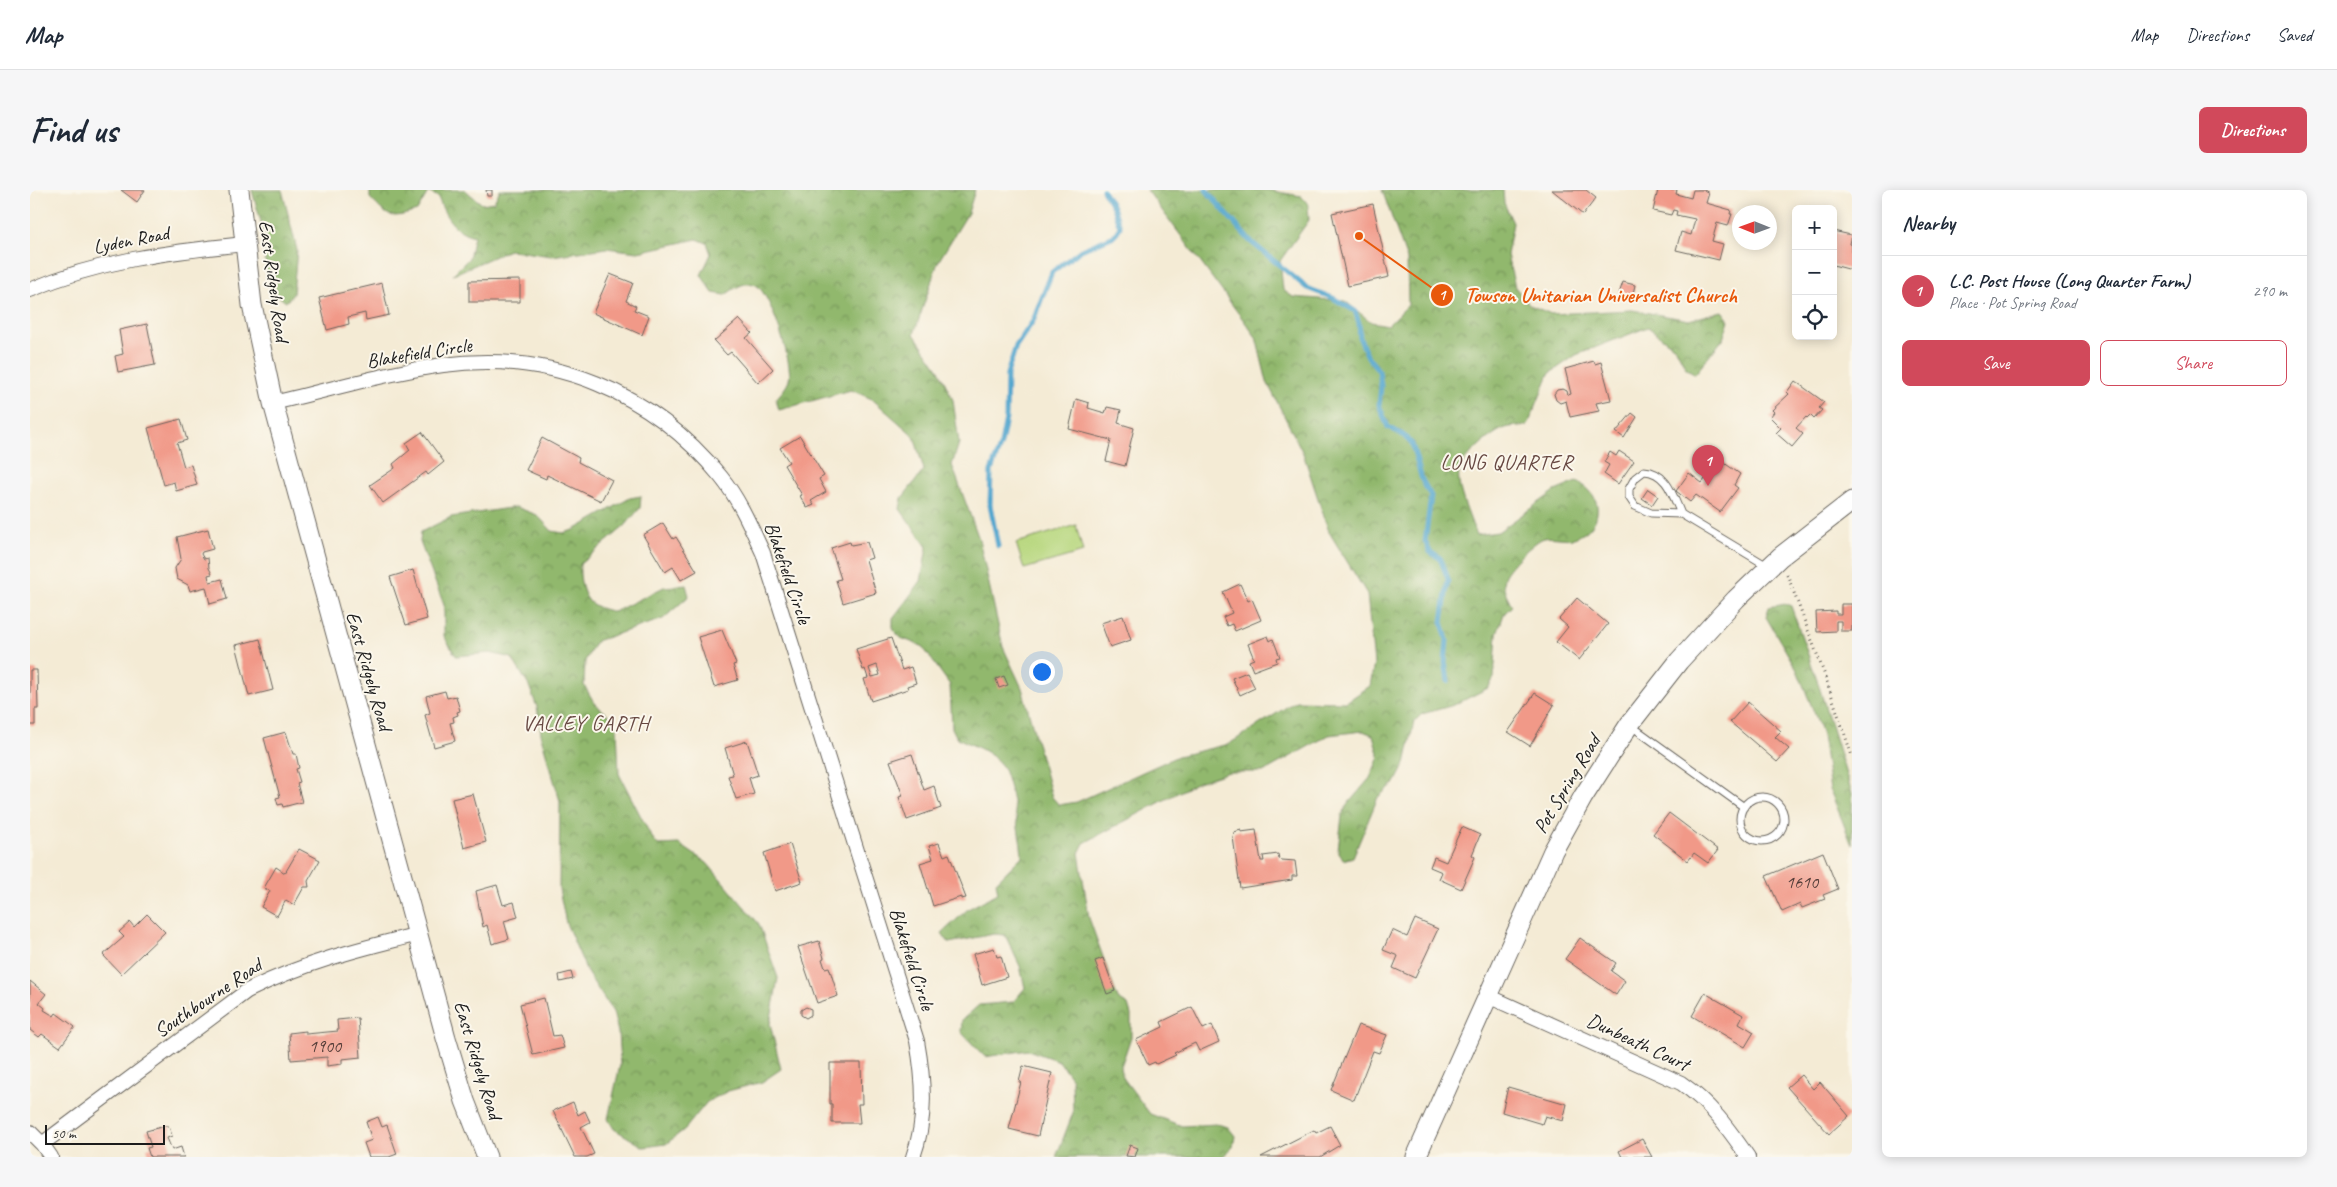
<!DOCTYPE html>
<html lang="en">
<head>
<meta charset="utf-8">
<style>
  :root { --surface:#fff; --page:#f6f6f7; --text:#1f2937; --muted:#747a83; --line:#e0e1e3; --accent:#d1495b }
  body { margin:0; font-family:Caveat,sans-serif; background:var(--page); color:var(--text) }
  .controls { position:absolute; right:15px; top:15px; display:grid; overflow:hidden; border-radius:8px; box-shadow:0 2px 12px #0003 }
  .controls button { width:45px; height:45px; display:grid; place-items:center; padding:0; border:0; border-bottom:1px solid var(--line); background:var(--surface); color:var(--text); font:25px sans-serif }
  .compass { position:absolute; left:1702px; top:15px; width:45px; height:45px; border-radius:50%; background:var(--surface); box-shadow:0 2px 12px #0003; rotate:271deg }
  .scale { position:absolute; left:15px; bottom:12px; width:120px; box-sizing:border-box; padding-left:5px; border:2px solid #1c1c1c; border-top:0; font-size:14px; line-height:18px; white-space:nowrap; color:#1c1c1c; -webkit-text-stroke:4px #fbf7ec; paint-order:stroke }
  .you { position:absolute; left:1011px; top:481px; width:18px; height:18px; margin:-12px; border:4px solid #fff; border-radius:50%; background:#1a73e8; box-shadow:0 0 0 8px #1a73e833 }
  .badge { display:grid; place-items:center; width:32px; height:32px; border-radius:50%; background:var(--accent); color:#fff; font-size:16px; font-weight:700 }
  .pin { position:absolute; translate:-50% -41px; filter:drop-shadow(0 1px 2px #0008) }
  .pin::after { content:''; position:absolute; top:26px; width:18px; height:15px; background:inherit; clip-path:polygon(0 0,100% 0,50% 100%) }
  .list { margin:0; padding:0; list-style:none }
  h2 { display:flex; justify-content:space-between; align-items:center; height:65px; margin:0; padding:0 20px; font-size:21px }
  h2 small { font-size:16px; font-weight:400; color:var(--muted) }
  .list li { display:grid; grid-template-columns:32px 1fr auto; gap:15px; align-items:center; box-sizing:border-box; height:70px; padding:0 20px; border-top:1px solid var(--line) }
  .list b { display:block; font-size:19px; white-space:nowrap }
  .list p { margin:0; font-size:16px; white-space:nowrap; color:var(--muted) }
  .list em { font-size:16px; font-style:normal; color:var(--muted) }
  .actions { display:flex; gap:10px; padding:15px 20px }
  .actions a { flex:1; padding:11px 0; border:1px solid var(--accent); border-radius:8px; text-align:center; font-size:18px; color:var(--accent) }
  .actions .main { background:var(--accent); color:#fff }
  .icon { flex:none; width:28px; height:28px; fill:none; stroke:currentColor; stroke-width:2; stroke-linecap:round; stroke-linejoin:round }
  .map { position:relative; flex:none; width:1822px; height:967px; overflow:hidden; border-radius:8px }
  header { display:flex; align-items:center; gap:30px; box-sizing:border-box; height:70px; padding:0 25px; background:var(--surface); border-bottom:1px solid var(--line) }
  header strong { font-size:24px }
  nav { display:flex; gap:28px; margin-inline-start:auto; font-size:18px }
  .intro { display:flex; align-items:center; justify-content:space-between; box-sizing:border-box; height:120px; padding:0 30px }
  h1 { margin:0; font-size:35px }
  .button { padding:12px 22px; border-radius:8px; background:var(--accent); color:#fff; font-size:18px; font-weight:700 }
  main { display:flex; gap:30px; padding:0 30px }
  aside { flex:1; background:var(--surface); border-radius:8px; box-shadow:0 2px 12px #0003 }
  .map>svg:first-child { display:block }
</style>
</head>
<body>
<header>
<strong>Map</strong>
<nav><a>Map</a><a>Directions</a><a>Saved</a></nav>
</header>
<div class="intro"><h1>Find us</h1><a class="button">Directions</a></div>
<main>
<div class="map">
<svg width="1822" height="967" viewBox="0 0 1822 967">
  <defs>
    <pattern id="forest-crowns" width="20" height="18" patternUnits="userSpaceOnUse" patternTransform="scale(1.25)"><rect width="20" height="18" fill="#91b86d"/><path d="M2 6a3 3 0 1 1 6 0M12 15a3 3 0 1 1 6 0" fill="none" stroke="#769559"/></pattern>
  </defs>
  <rect width="100%" height="100%" fill="#fbf7ec"/>
  <filter id="ink" filterUnits="userSpaceOnUse"><feTurbulence type="fractalNoise" baseFrequency=".02" numOctaves="2"/><feDisplacementMap in="SourceGraphic" scale="10" xChannelSelector="R" yChannelSelector="G"/><feConvolveMatrix kernelMatrix="1 2 1 2 8 2 1 2 1" color-interpolation-filters="sRGB"/></filter>
  <filter id="wash" filterUnits="userSpaceOnUse"><feTurbulence type="fractalNoise" baseFrequency=".0096" numOctaves="4" result="noise"/><feDisplacementMap in="SourceGraphic" scale="20" xChannelSelector="R" yChannelSelector="G"/><feGaussianBlur stdDeviation="1.12" result="paint"/><feColorMatrix in="noise" values="0 0 0 0 0 0 0 0 0 0 0 0 0 0 0 0 0 1.4 0 .05"/><feComposite in="paint" operator="in"/></filter>
  <g filter="url(#wash)">
    <rect width="100%" height="100%" fill="#f4ebd5"/>
    <path fill="url(#forest-crowns)" stroke="#566a44" d="M222 0H252L267 60 263 104 256 112C231 96 236 68 233 42 231 28 225 13 222 0Z
      M340 0H435L452 14 464 12 470 0H945L938 23 908 72 884 144 909 180 923 210 929 253 922 275 949 349 973 457 992 498 1022 607 1029 615 1047 612 1148 566 1199 554 1266 511 1316 512 1340 496 1344 474 1337 404 1299 342 1273 263 1237 192 1226 147 1117 0H1237L1271 6 1278 14 1279 30 1250 71 1253 100 1263 107 1315 111 1341 132 1358 135 1378 115 1377 69 1352 0H1473L1474 13 1483 33 1477 65 1485 97 1500 115 1521 124 1602 120 1659 130 1692 121 1699 130 1693 149 1665 184 1656 178 1646 158 1618 137 1546 165 1519 184 1498 235C1491 236 1482 236 1475 238 1462 243 1431 268 1429 282 1426 298 1441 329 1446 345L1468 342 1525 301 1547 292C1575 304 1574 338 1544 348 1535 350 1523 346 1514 348 1505 350 1475 380 1474 388 1471 397 1478 407 1482 416L1474 424 1467 444 1464 488 1458 498 1424 515 1392 524 1384 532 1375 574 1365 593 1348 607 1323 667 1313 670 1308 660 1312 626 1317 615 1340 588 1349 567 1343 545 1333 541 1299 545 1233 582H1199L1168 592 1054 653 1049 663 1059 728 1088 809 1098 815 1101 825V847L1090 879 1094 889 1120 924 1152 936 1187 934 1198 937 1205 946 1203 957 1192 967H1026L1043 923 1042 889 1029 871 998 860 955 867 931 842 932 830 949 815 983 812 995 798 990 776 975 745 964 744 919 753 912 743 938 719 968 703 966 692 992 666C991 650 980 588 972 576 961 561 944 556 927 548L922 538 920 495 892 456 871 448 863 440V428L891 391 897 357 870 319 872 308 894 280 884 246 842 209 821 200 749 220 746 209C750 204 757 197 759 190 764 176 740 102 726 95 715 90 704 99 695 105L683 103 671 85 681 64 677 53 667 49 608 62 576 58 522 66 479 60 422 85 439 68 444 46C423 41 415 26 408 7L398 2 387 21C360 29 360 29 340 8Z
      M611 306 610 318 595 336 550 374C549 387 552 409 564 415 570 419 578 420 584 422L634 397 656 395 659 406 633 429 566 451 555 471 554 495 565 514 582 528 587 538 589 584 621 646 628 655 649 654 677 673 729 734 748 788 740 834 751 879 732 892 698 901 677 912 655 939 636 954 614 957 584 939 578 929 590 875 588 842 583 822 558 784 536 733 529 699 530 611 512 550 507 517 499 496 482 468 460 463 426 466 414 446V415L390 352 391 342 421 327 486 317 507 325 522 341 533 343 544 340 600 308Z
      M1756 414 1761 416 1788 493 1822 604V655L1800 600 1792 545 1786 527 1767 480 1736 427 1739 417Z"/>
    <path fill="#b7d77e" stroke="#6a7a4d" d="M1046 335 1053 362 994 379 986 353Z"/>
    <g fill="none" stroke-linecap="round" stroke-linejoin="round">
      <path stroke="#53a6ce" stroke-width="5" d="M1176 0 1220 51 1277 98 1303 108 1325 121 1329 133 1330 149 1338 167 1349 181 1351 196 1349 215 1358 237 1373 245 1382 254 1392 290 1401 306 1395 351 1400 362 1410 368 1418 389 1412 432 1417 450 1415 472 1418 491
        M968 356 960 315 961 281 971 254 976 228 977 184 986 156 1003 131 1022 82 1051 60 1084 46 1090 37 1083 17 1073 0"/>
    </g>
    <g id="blocks">
      <path fill="#f19988" fill-rule="evenodd" d="M91 0H115L107 12Z
        M456 0H462V6H457Z
        M1522 0H1556L1566 8 1553 25Z
        M1628 0H1647L1646 4 1661 8 1663 0H1674L1679 3 1676 13 1701 20 1700 24H1702L1698 36 1687 33 1682 51 1693 54 1689 70 1646 60 1651 42 1661 45 1665 29 1646 25 1647 21 1643 20 1641 25 1623 21Z
        M1343 14 1359 87 1318 96 1302 23Z
        M1803 41 1821 45 1819 54 1822 55V80L1803 75Z
        M580 84 603 93 596 111 606 116 604 120 619 126 612 145 563 123Z
        M490 90V112H439V91Z
        M1593 92 1605 95 1602 108 1589 104Z
        M352 93 359 125 336 130 335 123 318 127 319 134 297 140 289 108Z
        M709 129 722 143 716 148 743 179 728 193 701 162 697 165 684 151Z
        M117 134 125 175 88 182 85 166 93 164 89 140Z
        M1564 171 1565 174 1571 172 1581 210 1566 213 1569 221 1540 227 1536 211 1530 213 1526 210 1524 204 1527 200 1533 199 1537 201 1538 205 1541 204 1535 179Z
        M1765 191 1794 212 1789 218 1792 220 1784 229 1780 225 1777 228 1776 227 1766 238 1773 244 1762 257 1746 243 1751 238 1740 227 1744 222 1742 220 1759 204 1757 202Z
        M1046 209 1059 213 1058 218 1075 223 1077 217 1091 220 1088 233 1104 238 1095 276 1076 271 1081 250 1039 239Z
        M1602 223 1607 227 1594 248 1586 242Z
        M151 229 157 250 147 253 154 277 161 275 167 295 146 301 144 292 134 295 118 238Z
        M392 242 414 272 398 285 396 282 353 313 340 295 365 278 363 274 380 260 376 253Z
        M770 246 794 286 789 289 796 302 781 311 784 315 777 318 770 306 772 305 754 275 759 272 750 258Z
        M512 248 549 268 548 272 582 290 571 311 517 285 516 289 496 280Z
        M1589 261 1604 271 1588 294 1574 284 1579 275 1574 272 1580 262 1586 266Z
        M1690 270 1710 284 1704 295 1708 298 1690 322 1666 305 1660 312 1646 301 1659 283 1672 293Z
        M1618 299 1628 306 1622 315 1612 308Z
        M633 333 643 349 646 347 667 381 651 390 643 377 635 382 613 345Z
        M178 339 183 359 172 362 171 364 174 369 178 368 179 378 182 384 178 385 179 391 180 392 192 389 197 409 180 414 176 397 160 401 158 395 147 389 145 378 151 369 147 347Z
        M820 352 821 355 837 352 842 368 836 370 846 403 813 413 806 390 811 389 801 358Z
        M383 380 397 429 376 435 360 387Z
        M1210 394 1218 411 1222 409 1231 430 1205 441 1202 434 1197 436 1193 427 1202 423 1193 402Z
        M1547 408 1578 434 1549 470 1526 452 1538 437 1529 429Z
        M1811 414H1822V441H1811V431H1806V441L1787 442 1786 422 1806 421V424H1811Z
        M1093 426 1101 450 1080 457 1071 433Z
        M692 440 706 474 703 475 708 490 684 497 668 447Z
        M1238 446 1240 451 1243 449 1250 467 1246 468 1247 472 1223 481 1219 471 1224 469 1218 454Z
        M861 448 872 480 881 477 886 493 877 496 878 499 841 511 834 489 838 488 835 479 833 480 826 459ZM847 475 850 485 842 487 839 478Z
        M230 449 243 500 219 506 206 455Z
        M0 480H7L8 519H5V535H0Z
        M1217 482 1225 498 1210 505 1202 488Z
        M974 486 978 495 969 498 966 489Z
        M415 501 417 508 426 506 430 521 427 522 428 525 423 527 424 532 420 533 425 551 404 557 395 525 400 523 396 506Z
        M1505 503 1524 515 1500 556 1478 542Z
        M1718 512 1751 541 1745 547 1759 559 1747 572 1700 532Z
        M256 542 263 564H266L269 578 266 579 270 592 267 593 272 612 253 617 252 614 248 615 246 608 250 607 234 548Z
        M717 551 728 585 719 588 724 604 706 609 698 586 703 585 695 558Z
        M882 564 894 600 904 596 911 618 877 630 869 607 873 606 860 571Z
        M443 604 456 652 434 658 422 609Z
        M1639 623 1688 660 1678 673 1664 663 1658 671 1623 644Z
        M1432 637 1450 645 1442 665 1445 667 1431 699 1409 689 1412 682 1400 677 1404 667 1416 672Z
        M1211 640V642L1226 640 1231 671H1234L1233 666 1248 664 1249 669 1252 670 1265 671 1267 686H1262V690L1210 698 1203 647 1204 642Z
        M909 653 914 666 919 664 936 708 931 709V707L903 716 890 673 903 669 899 656Z
        M760 654 772 692 745 701 734 663Z
        M269 659 290 670 278 691 279 697H274L264 715 256 710 247 726 231 717 240 701 234 698 246 677 255 683Z
        M1793 662 1808 699 1793 705 1795 709 1772 718 1770 714 1752 722 1736 686Z
        M467 695 473 715 484 712 488 727 474 731 479 749 462 754 457 735 453 737 446 701Z
        M117 724 135 742 91 784 73 765 94 747 89 742 100 732 104 737Z
        M1385 729 1408 739 1385 788 1363 778 1368 766 1353 760 1362 740 1377 747Z
        M1550 748 1586 773 1581 781 1595 791 1586 805 1535 769Z
        M789 751 794 768 792 769 795 778 799 777 808 806 787 813 768 757Z
        M964 758 967 767 971 766 977 787 952 795 943 764Z
        M1073 768 1085 801 1077 804 1065 771Z
        M541 782 543 789 530 792 529 785Z
        M0 791 16 804 9 813 15 818 14 820 24 826 26 823 45 837 30 857 12 844 9 847 0 840Z
        M1675 803 1713 825 1709 833 1724 842 1715 857 1662 826Z
        M514 808 523 846 530 845 534 858 503 865 490 814Z
        M776 817 781 819V825L776 828 771 825V820Z
        M1162 817 1173 839 1182 835 1189 852 1169 861 1165 853 1144 863 1146 865 1126 874 1125 872 1118 875 1106 850 1133 837 1131 832Z
        M328 828 331 867 312 869V874L297 876V867L261 870 259 843 276 841V844L308 841 307 830Z
        M1328 835 1357 845 1349 863 1343 861 1324 910 1301 900Z
        M800 873H831L832 914H828L830 933H802V914H800Z
        M993 876 1022 883 1008 946 979 939 991 892H989Z
        M1771 885 1783 899 1790 892 1819 926 1799 944 1757 897Z
        M1478 897 1537 914 1533 931 1515 926 1512 934 1472 922Z
        M543 912 548 925 555 921 560 932 551 937 564 964 557 967H545L523 921Z
        M348 927 352 937 357 935 367 964 359 967H339L334 953 342 950 336 932Z
        M135 936H139L142 946 137 948 142 960 151 957 154 967H120L117 958 121 957 116 941Z
        M1300 936 1310 955 1290 967H1231L1284 940 1286 943Z
        M1612 949 1622 967H1592L1589 961Z
        M1100 955 1108 958 1105 967 1096 966Z"/>
    </g>
  </g>
  <g filter="url(#ink)">
    <use href="#blocks" fill-opacity="0" stroke="#68645d" stroke-width="1"/>
    <g fill="none" stroke-linecap="round" stroke-linejoin="round">
      <g stroke="#68645d" stroke-width="9">
        <path id="lane" d="M1651 324C1643 306 1637 282 1614 281L1605 288 1599 299V307L1605 316 1621 323 1651 324 1739 377
          M1600 535 1714 617
          M1710 629a22 22 0 1 1 44 0a22 22 0 1 1-44 0Z"/>
      </g>
      <g stroke="#68645d" stroke-width="16">
        <path id="street" d="M0 100C70 70 139 62 214 54
          M243 213C299 200 355 183 413 175 522 160 622 202 691 287 709 309 721 337 733 363L887 851C894 890 897 929 883 967
          M1458 806 1651 893C1680 913 1698 938 1718 967
          M0 942 12 954 21 967
          M12 954 217 801C273 773 328 759 389 744"/>
      </g>
      <g stroke="#68645d" stroke-width="21">
        <path id="secondary" d="M209 0 222 115 243 213 416 848 435 911 457 967
          M1386 967 1523 661 1553 607 1599 535 1649 471 1706 409 1750 367 1822 311"/>
      </g>
      <path stroke="#68645d" stroke-width="3" stroke-dasharray="1 4" stroke-linecap="butt" d="M1757 384 1794 483 1822 566"/>
      <use href="#lane" stroke="#fff" stroke-width="7"/>
      <use href="#street" stroke="#fff" stroke-width="14"/>
      <use href="#secondary" stroke="#fff" stroke-width="19"/>
    </g>
  </g>
  <g text-anchor="middle" dominant-baseline="central" stroke-width="4" stroke-linejoin="round" paint-order="stroke">
    <g font-size="18" fill="#513b37">
      <text x="1772" y="692">1610</text>
      <text x="295" y="856">1900</text>
    </g>
    <g font-size="20" fill="#1c1c1c" stroke="#fbf7ec">
      <text transform="translate(101 50) rotate(-11)">Lyden Road</text>
      <text transform="translate(244 91) rotate(82)">East Ridgely Road</text>
      <text transform="translate(389 163) rotate(-9)">Blakefield Circle</text>
      <text transform="translate(758 383) rotate(71)">Blakefield Circle</text>
      <text transform="translate(339 481) rotate(74)">East Ridgely Road</text>
      <text transform="translate(1537 594) rotate(-59)">Pot Spring Road</text>
      <text transform="translate(882 769) rotate(72)">Blakefield Circle</text>
      <text transform="translate(178 808) rotate(-34)">Southbourne Road</text>
      <text transform="translate(1608 852) rotate(25)">Dunbeath Court</text>
      <text transform="translate(448 870) rotate(73)">East Ridgely Road</text>
    </g>
    <g font-size="21" letter-spacing="1" fill="#674842" stroke="#fbf7ec">
      <text x="1477" y="272">LONG QUARTER</text>
      <text x="556" y="533">VALLEY GARTH</text>
    </g>
  </g>
  <path fill="none" stroke="#e8590c" stroke-width="2" d="M1329 46L1412 105"/>
  <g fill="#e8590c" stroke="#fbf7ec" stroke-width="2">
    <circle cx="1329" cy="46" r="5"/>
    <circle cx="1412" cy="105" r="12"/>
  </g>
  <g font-size="15" text-anchor="middle" font-weight="bold" fill="#fff">
    <text x="1412" y="110">1</text>
  </g>
  <g font-size="21" text-anchor="middle" font-weight="bold" fill="#e8590c" stroke="#fbf7ec" stroke-width="4" stroke-linejoin="round" paint-order="stroke">
    <text x="1571" y="112">Towson Unitarian Universalist Church</text>
  </g>
</svg>
<div class="controls">
<button>+</button>
<button>−</button>
<button><svg class="icon" aria-label="locate" viewBox="0 0 24 24"><circle cx="12" cy="12" r="6"/><path d="M12 2v4M12 18v4M2 12h4M18 12h4"/></svg></button>
</div>
<svg class="compass" viewBox="-18 -18 36 36"><path d="M0-13l5 13h-10z" fill="#e53935"/><path d="M0 13l5-13h-10z" fill="#747a83"/></svg>
<div class="scale">50 m</div>
<div class="you"></div>
<div class="pin badge" style="left:1678px;top:296px">1</div>
</div>
<aside>
<h2>Nearby<small></small></h2>
<ul class="list">
<li><span class="badge">1</span><div><b>L.C. Post House (Long Quarter Farm)</b><p>Place · Pot Spring Road</p></div><em>290 m</em></li>
</ul>
<div class="actions"><a class="main">Save</a><a>Share</a></div>
</aside>
</main>
</body>
</html>
